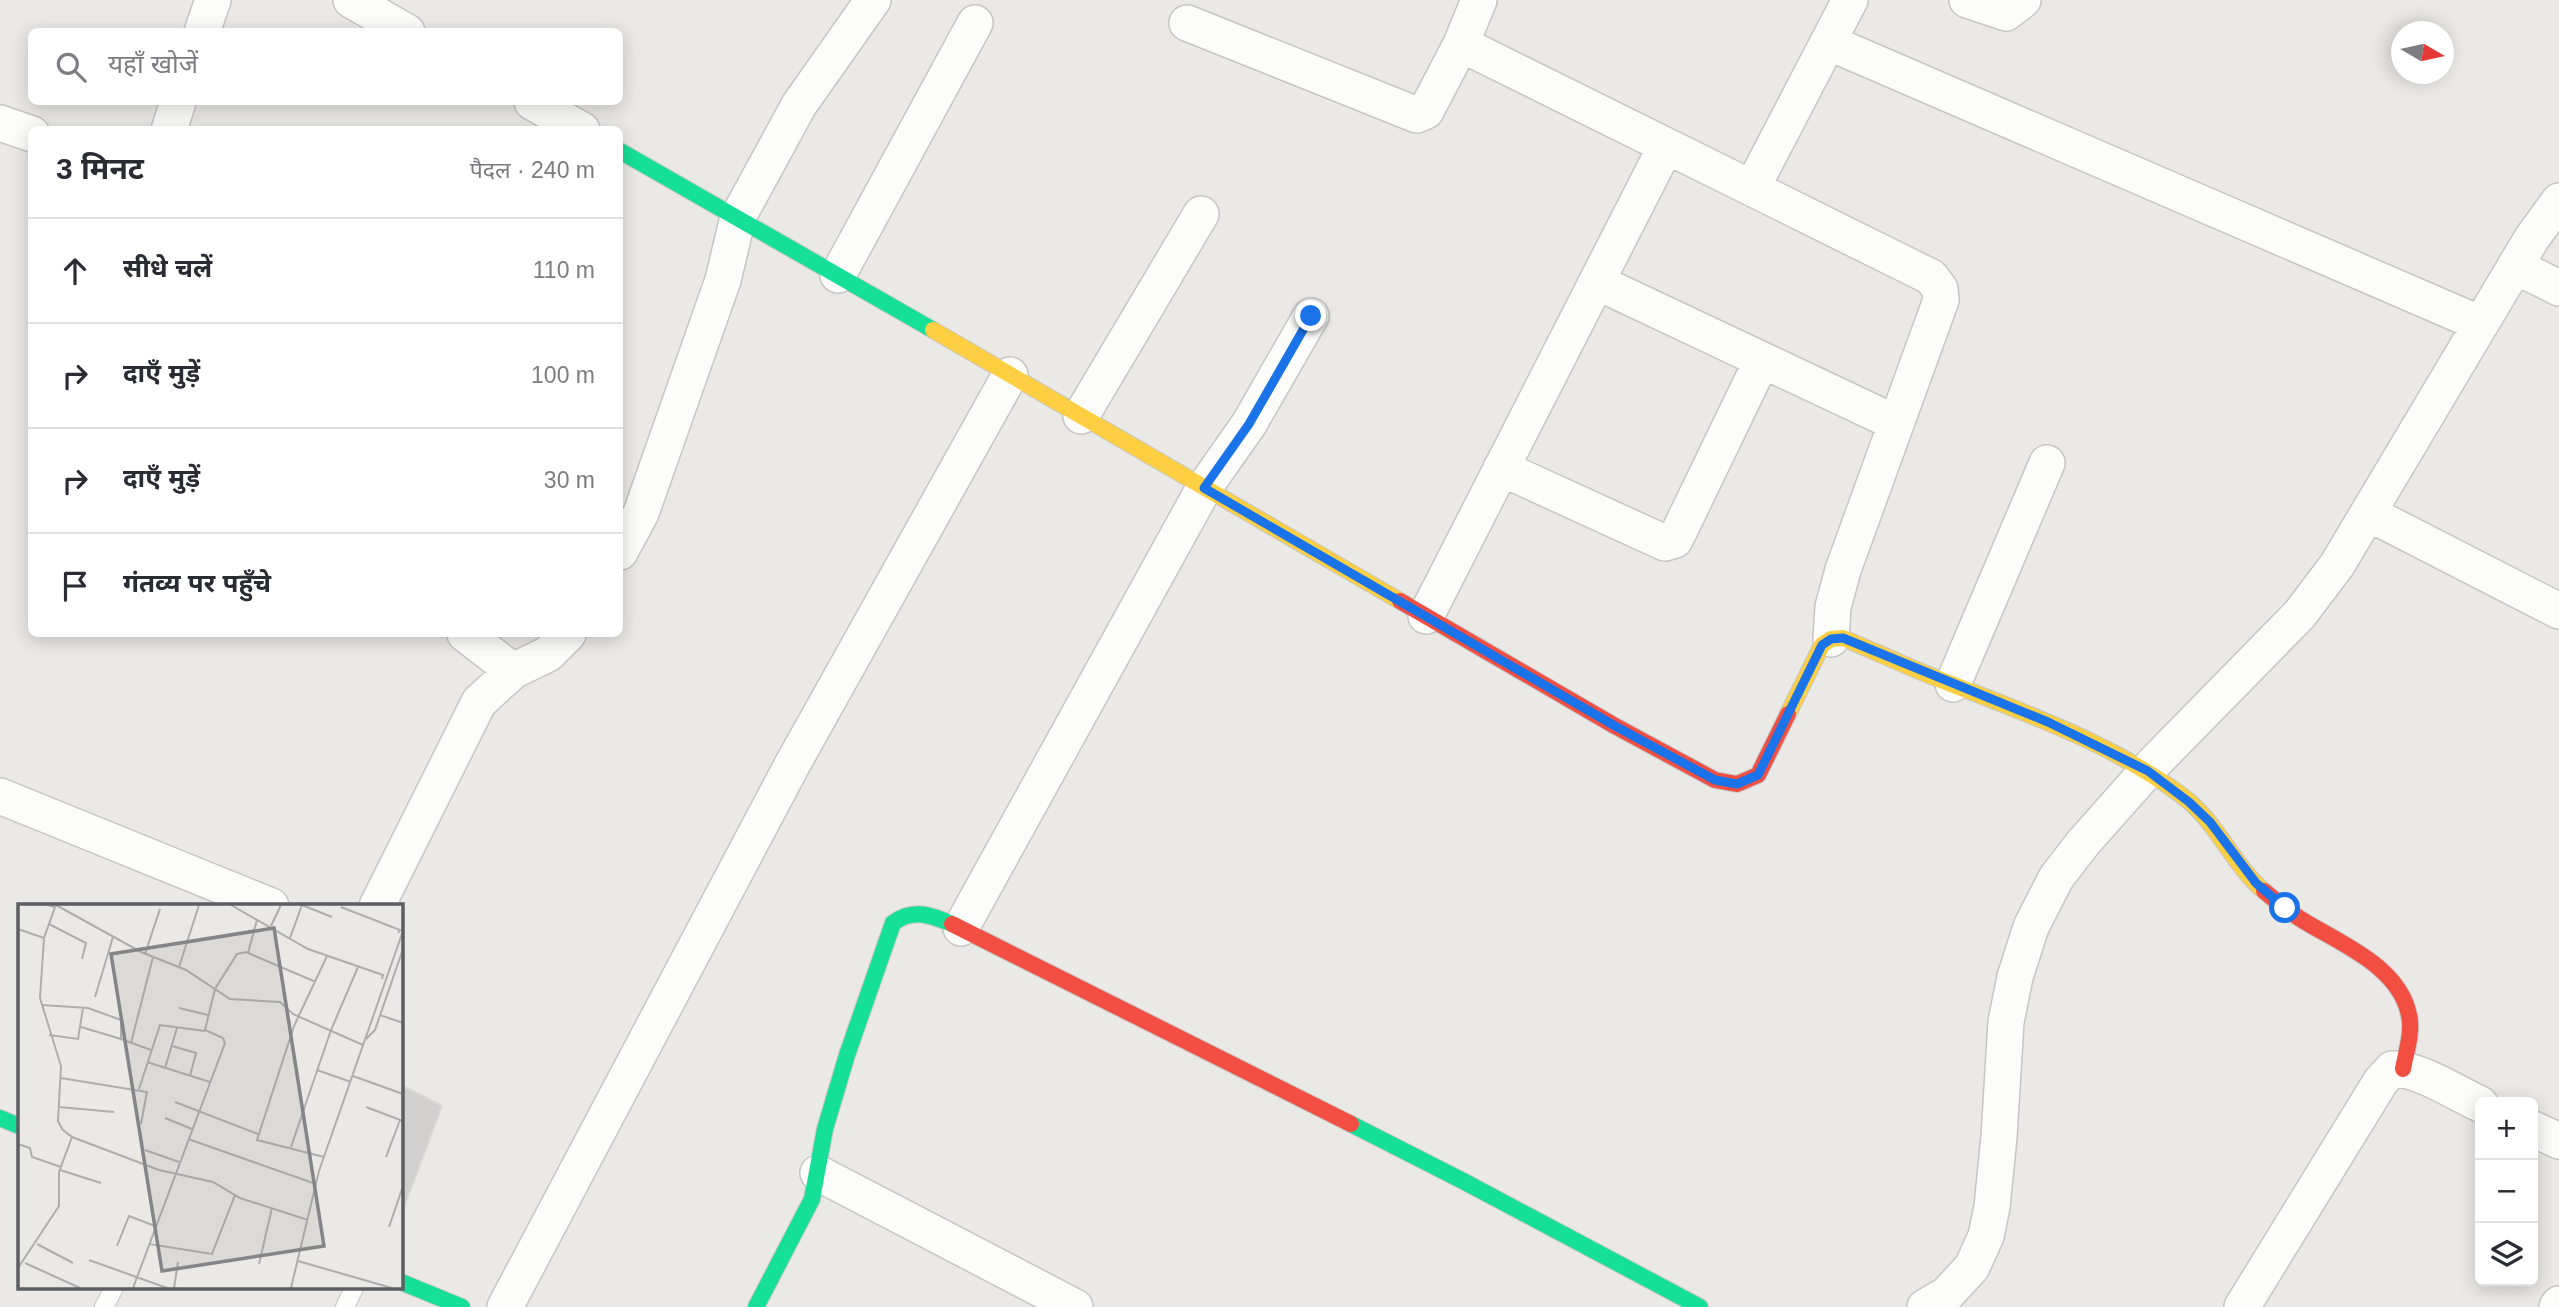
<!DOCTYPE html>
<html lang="hi">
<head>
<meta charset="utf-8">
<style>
  :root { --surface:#fff; --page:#f7f7f7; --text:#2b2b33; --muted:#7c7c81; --line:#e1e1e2 }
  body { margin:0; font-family:Helvetica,"Noto Sans Devanagari",sans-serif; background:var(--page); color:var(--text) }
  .controls { position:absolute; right:21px; bottom:21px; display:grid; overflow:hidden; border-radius:10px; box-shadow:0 4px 18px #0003 }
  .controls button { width:63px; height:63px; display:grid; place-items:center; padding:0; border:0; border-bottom:2px solid var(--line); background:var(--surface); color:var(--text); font:35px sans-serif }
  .compass { position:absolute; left:2391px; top:21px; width:63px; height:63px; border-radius:50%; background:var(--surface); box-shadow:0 4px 18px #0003; rotate:99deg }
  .stop { position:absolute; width:21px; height:21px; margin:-16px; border:5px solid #1a73e8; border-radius:50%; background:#fff }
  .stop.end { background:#1a73e8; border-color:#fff; box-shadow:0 2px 7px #0008 }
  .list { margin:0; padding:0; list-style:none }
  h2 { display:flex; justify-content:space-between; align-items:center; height:91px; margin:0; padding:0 28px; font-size:30px }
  h2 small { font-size:23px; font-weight:400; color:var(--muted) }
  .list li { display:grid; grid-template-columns:46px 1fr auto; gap:21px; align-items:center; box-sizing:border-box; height:105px; padding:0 28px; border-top:2px solid var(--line) }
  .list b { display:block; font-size:26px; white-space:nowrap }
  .list em { font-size:23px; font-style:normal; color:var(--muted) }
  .icon { flex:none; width:38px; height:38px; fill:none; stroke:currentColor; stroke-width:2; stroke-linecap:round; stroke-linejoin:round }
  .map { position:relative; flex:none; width:2559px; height:1307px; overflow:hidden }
  .search { position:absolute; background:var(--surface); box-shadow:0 4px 18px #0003; left:28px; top:28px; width:595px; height:77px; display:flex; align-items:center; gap:18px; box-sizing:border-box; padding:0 24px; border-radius:10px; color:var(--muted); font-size:26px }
  .panel { position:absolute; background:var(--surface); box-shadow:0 4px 18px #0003; left:28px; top:126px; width:595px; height:511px; border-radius:10px }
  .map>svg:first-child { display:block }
</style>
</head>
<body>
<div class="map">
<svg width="2559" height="1307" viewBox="0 0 2559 1307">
  <rect width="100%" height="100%" fill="#eae9e5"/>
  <path fill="#d1d0ce" stroke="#dad8d4" stroke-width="2" d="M401 1085 442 1106 401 1215Z"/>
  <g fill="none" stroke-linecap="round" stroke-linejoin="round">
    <g stroke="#c5c6c5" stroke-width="20">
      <path id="lane" d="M104 1307 114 1288
        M345 1307 354 1288"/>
    </g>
    <g stroke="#c5c6c5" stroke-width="38">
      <path id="street" d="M351 0 407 32
        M1967 0 2006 13 2023 0
        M1187 23 1417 115 1426 111 1461 44 1479 0
        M202 32 213 0
        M1828 42 2481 324
        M1461 44 1931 277 1940 289 1941 300 1843 570 1833 607 1831 639
        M532 102 582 130
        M0 123 32 134
        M169 130 178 102
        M1752 188 1850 0
        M2515 266 2559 288
        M838 275 975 23
        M1597 282 1896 423
        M1081 416 1201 214
        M1501 468 1665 543 1675 540 1762 360
        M2368 513 2559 611
        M620 552 641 513 723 280 738 217 799 105 873 0
        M1426 616 1666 146
        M465 634 513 671
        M1953 684 2047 463
        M0 796 271 906
        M377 906 479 702 513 671 548 654 568 634
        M961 928 1204 488 1249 424 1311 316
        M2533 1129 2559 1141
        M818 1173 1075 1307
        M505 1307 792 765 1010 375
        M1925 1307 1947 1294 1972 1267 1986 1236 1992 1207 1999 1137 2006 1022 2015 977 2031 927 2056 878 2083 843 2154 763 2300 614 2337 565 2532 238 2559 201
        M2242 1307 2381 1081 2392 1069C2418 1068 2456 1093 2480 1104
        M2557 1307 2559 1304"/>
    </g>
    <g stroke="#c7c7c7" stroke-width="18">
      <path id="fast" d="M620 151 933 330
        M0 1118 19 1126
        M1351 1124 1463 1181 1700 1307
        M401 1282 462 1307
        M756 1307 812 1199 825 1129 847 1055 893 923C913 908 931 915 952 924"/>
    </g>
    <g stroke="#c7c7c7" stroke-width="18">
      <path id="slow" d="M933 330 1400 601
        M1788 714 1822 645 1831 639 1843 638C1876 652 1908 667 1941 680 2025 713 2113 743 2185 798 2218 824 2233 865 2264 891"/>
    </g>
    <g stroke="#c7c7c7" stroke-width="18">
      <path id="jam" d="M1400 601 1615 726 1715 780 1737 784 1758 775 1788 714
        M2264 891C2276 901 2287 910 2299 918 2338 943 2399 965 2409 1015 2413 1032 2406 1052 2403 1069
        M952 924 1351 1124"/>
    </g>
    <use href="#lane" stroke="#fcfcfb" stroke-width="18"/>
    <use href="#street" stroke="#fcfcfb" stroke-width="35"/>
    <use href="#fast" stroke="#16e098" stroke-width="16"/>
    <use href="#slow" stroke="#ffcf43" stroke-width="16"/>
    <use href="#jam" stroke="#f24e42" stroke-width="16"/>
  </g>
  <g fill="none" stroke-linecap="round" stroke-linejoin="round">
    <path stroke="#1a73e8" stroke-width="9" d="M1311 316 1249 424 1204 488 1615 726 1715 780 1737 784 1758 775 1822 645 1831 639 1843 638 2048 722 2148 771 2189 802 2210 822 2256 883 2285 908"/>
  </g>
  <g transform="translate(18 904)">
    <rect width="385" height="385" fill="#eae9e5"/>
    <path fill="none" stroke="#adaead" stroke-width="2" d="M30 1 37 3 26 34 22 94 43 162 40 217 44 225 54 233 141 266 195 278 222 294 290 316M38 1 123 48 168 66 212 95 262 98 275 110 345 141M213 1 290 45 365 71 364 75M284 1 314 13M323 3 382 26 380 29M239 16 230 49 298 78M31 20 68 39 64 55M253 22 263 1M0 25 26 34M272 34 284 1M127 50 142 5M161 63 181 1M77 93 95 33M24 101 70 104 103 116V135L133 146M161 104 190 111M362 111 385 119M63 123 103 135M31 131 60 135 65 104M348 135 357 126 385 45M113 139 135 53M154 142 178 149 172 172M129 158 192 178M147 164 159 124M299 166 333 178M335 172 385 190M43 174 129 188 123 220M121 185 142 121 187 127M157 198 240 230M41 203 96 208M348 203 385 217M147 214 174 225M170 235 298 280M0 240 12 244 14 253 43 263M273 243 313 126 340 63M127 246 161 258M306 253 239 236 276 122 309 52M368 253 382 216M42 266 83 279M371 323 385 282M19 340 55 359M131 340 194 350 217 291M99 342 111 312 137 322M71 356 149 384M280 357 374 384M7 359 62 384M241 360 254 304M0 364 41 302V268L54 233M115 384 207 139 205 134 187 126 197 85 219 50 229 48M156 384 160 358M273 384 301 267 385 27"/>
    <path fill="#838587" fill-opacity="0.15" stroke="#838587" stroke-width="3.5" d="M256 24 306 342 144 367 93 50Z"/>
    <rect width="385" height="385" fill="none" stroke="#5b5f63" stroke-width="3.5"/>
  </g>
</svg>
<div class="controls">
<button>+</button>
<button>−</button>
<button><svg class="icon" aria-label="layers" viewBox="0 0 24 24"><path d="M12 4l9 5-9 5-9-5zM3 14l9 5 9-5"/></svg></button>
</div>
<svg class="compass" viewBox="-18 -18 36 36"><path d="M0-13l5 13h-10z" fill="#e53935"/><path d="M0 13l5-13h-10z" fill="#7c7c81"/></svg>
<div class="stop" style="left:2285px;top:908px"></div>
<div class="stop end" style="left:1311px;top:316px"></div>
<div class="search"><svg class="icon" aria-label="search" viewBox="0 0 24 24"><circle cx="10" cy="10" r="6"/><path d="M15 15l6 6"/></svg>यहाँ खोजें</div>
<section class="panel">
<h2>3 मिनट<small>पैदल · 240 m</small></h2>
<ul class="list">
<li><svg class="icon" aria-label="ahead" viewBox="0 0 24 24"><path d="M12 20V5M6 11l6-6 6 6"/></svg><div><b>सीधे चलें</b></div><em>110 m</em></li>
<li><svg class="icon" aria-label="right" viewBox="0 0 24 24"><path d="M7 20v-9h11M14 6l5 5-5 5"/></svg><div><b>दाएँ मुड़ें</b></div><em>100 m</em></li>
<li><svg class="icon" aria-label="right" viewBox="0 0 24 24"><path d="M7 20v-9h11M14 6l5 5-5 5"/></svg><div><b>दाएँ मुड़ें</b></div><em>30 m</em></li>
<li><svg class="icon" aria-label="arrive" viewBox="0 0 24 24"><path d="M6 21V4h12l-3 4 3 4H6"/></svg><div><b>गंतव्य पर पहुँचे</b></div></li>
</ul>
</section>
</div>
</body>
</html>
